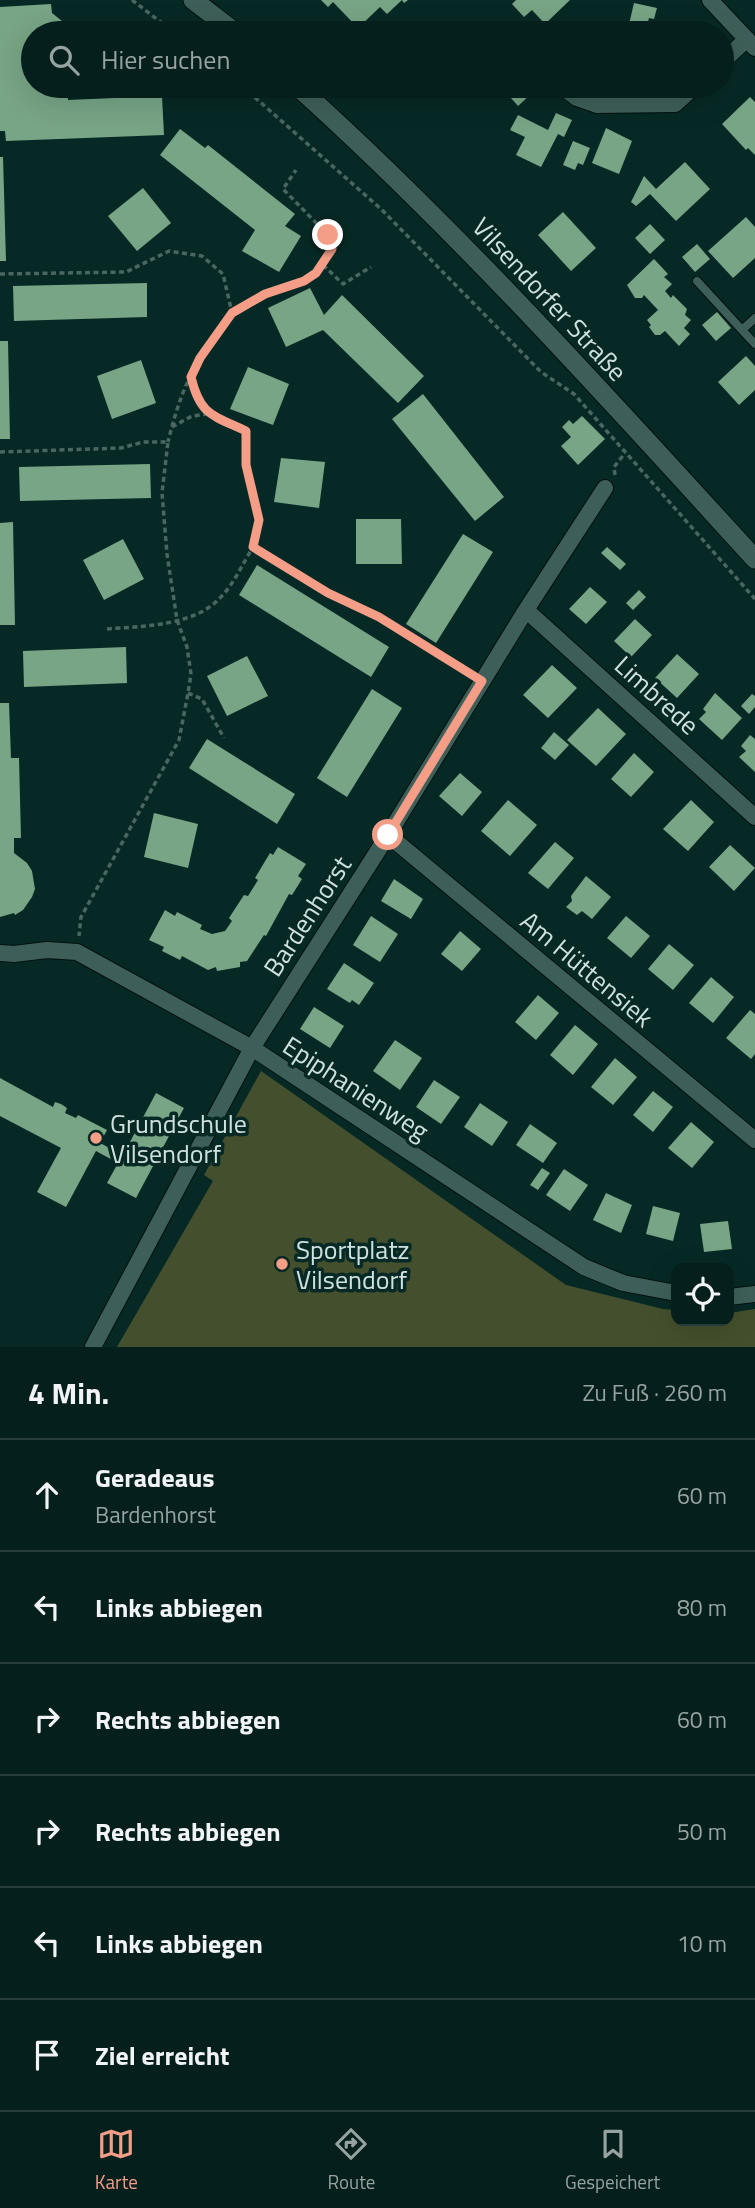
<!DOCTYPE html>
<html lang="de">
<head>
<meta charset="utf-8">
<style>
  :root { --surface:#051f1c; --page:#0e2725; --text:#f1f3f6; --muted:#97a2a3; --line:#263d3b; --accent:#f49e88 }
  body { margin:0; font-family:"Titillium Web",sans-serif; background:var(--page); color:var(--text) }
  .controls { position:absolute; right:21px; bottom:21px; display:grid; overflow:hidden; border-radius:14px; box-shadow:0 7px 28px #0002 }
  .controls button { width:63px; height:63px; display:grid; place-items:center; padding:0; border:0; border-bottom:2px solid var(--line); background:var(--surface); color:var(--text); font:35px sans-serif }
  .stop { position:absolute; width:21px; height:21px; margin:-16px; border:5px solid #f49e88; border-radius:50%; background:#fff }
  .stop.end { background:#f49e88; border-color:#fff; box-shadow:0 2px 7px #0008 }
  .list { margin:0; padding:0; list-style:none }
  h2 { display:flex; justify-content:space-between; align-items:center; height:91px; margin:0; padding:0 28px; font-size:30px }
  h2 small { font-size:23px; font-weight:400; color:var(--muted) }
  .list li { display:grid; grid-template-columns:46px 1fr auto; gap:21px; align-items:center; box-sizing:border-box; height:112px; padding:0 28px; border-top:2px solid var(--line) }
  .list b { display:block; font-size:26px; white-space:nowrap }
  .list p { margin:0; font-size:23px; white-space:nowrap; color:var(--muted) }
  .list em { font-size:23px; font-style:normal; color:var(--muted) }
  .icon { flex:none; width:38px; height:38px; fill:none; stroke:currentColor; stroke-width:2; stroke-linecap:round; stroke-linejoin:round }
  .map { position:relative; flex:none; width:755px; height:1347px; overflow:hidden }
  .search { position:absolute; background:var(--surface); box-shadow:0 7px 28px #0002; left:21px; right:21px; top:21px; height:77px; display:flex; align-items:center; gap:18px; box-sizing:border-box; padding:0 24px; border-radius:38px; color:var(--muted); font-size:26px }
  .sheet { height:763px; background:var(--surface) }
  nav { display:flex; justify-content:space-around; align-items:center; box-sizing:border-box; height:98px; border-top:2px solid var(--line); background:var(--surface); font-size:19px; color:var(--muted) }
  nav a { display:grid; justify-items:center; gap:4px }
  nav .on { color:var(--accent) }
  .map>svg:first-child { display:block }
</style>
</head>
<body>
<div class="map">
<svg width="755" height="1347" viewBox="0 0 755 1347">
  <rect width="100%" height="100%" fill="#072925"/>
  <path fill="#44502d" d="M261 1071 566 1285 663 1309 676 1310V1321H729V1313L755 1309V1347H117L213 1181 204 1175Z"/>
  <path fill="#78a586" d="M321 0H408L404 3 402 0 387 14 380 7 358 28 333 2 328 7Z
    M516 0H570L545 24 532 10 524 17 512 4Z
    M634 3 657 8 654 19 649 18 645 33H627Z
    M51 4 52 13 77 33H33V86H67L68 100 162 96 164 135 6 141 5 131H0V7Z
    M524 86 531 94 518 106 511 98Z
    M750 97 755 102V155L748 148 746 150 722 124Z
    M556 113 572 120 564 137 558 134 541 167 516 155 525 137 510 130 518 115 548 130Z
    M606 128 632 141 619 174 592 163Z
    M180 129 205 148 208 145 295 214 285 226 301 236 279 272 242 251 255 230 160 155Z
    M573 141 590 148 583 165 578 163 575 170 563 165Z
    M0 157H3L6 261H0Z
    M685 162 710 189 676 221 650 194 636 206 631 202 644 176 656 189Z
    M143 188 171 223 137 251 108 216Z
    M563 212 596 248 571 271 538 235Z
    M746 217 755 227V258L733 278 708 251Z
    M650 224 665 240 650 254 635 238Z
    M697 244 710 259 695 272 682 257Z
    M654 259 668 274 664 277 672 284 665 291 671 298 673 295 687 309 685 315 691 320 684 328 690 334 679 346 665 331 660 335H655L649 327 651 325 647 320 658 310 644 295 642 298H635L627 285Z
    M147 283V317L14 321 13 286Z
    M310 288 324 315 342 295 424 376 398 403 323 330 286 347 268 308Z
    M717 312 731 328 716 341 702 325Z
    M0 341H8L10 439H0Z
    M746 356 755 366V390L739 405 718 382Z
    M141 360 156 403 112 419 97 376Z
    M248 367 289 384 273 425 230 409Z
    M423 394 504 497 475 521 392 419Z
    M582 416 605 439 578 465 561 446 571 437 562 427 569 420 573 424Z
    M281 458 325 462 319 508 274 502Z
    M150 464 151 498 20 501 19 467Z
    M356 519H401L402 564H356Z
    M13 522 15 625H0V523Z
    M463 534 493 552 436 643 406 624Z
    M123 539 144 579 104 600 83 560Z
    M607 547 626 564 620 570 601 553Z
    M257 565 389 647 371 677 239 595Z
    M590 587 607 602 586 624 569 609Z
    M639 590 646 597 633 610 626 603Z
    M635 619 652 635 631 657 614 641Z
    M126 647 127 683 24 687 23 651Z
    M677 654 699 674 677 698 655 678Z
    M247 656 268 696 227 716 207 676Z
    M552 665 577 688 548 718 523 695Z
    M372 689 402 708 347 797 317 778Z
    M715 693 742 718 722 740 699 719 706 712 703 709Z
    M752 694 755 696V707L749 714 741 706Z
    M0 703H9L11 758H19L21 838H14V853L27 863 32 871 35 889 32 897 23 910 15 915 14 913 0 917Z
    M598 708 626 734 596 766 567 740Z
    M554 732 569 745 555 760 541 748Z
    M750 735 755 739V772L739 757 746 751 741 746Z
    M207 739 295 794 277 824 189 768Z
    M634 753 654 772 631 797 611 779Z
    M460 773 482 792 462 816 439 796Z
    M508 800 537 825 510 856 481 831Z
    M691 800 714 822 688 851 663 829Z
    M154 813 198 824 188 868 144 857Z
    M555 842 574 858 548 889 528 873Z
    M730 845 755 868 734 891 709 867Z
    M278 847 306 864 298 876 302 879 292 895 289 894 266 936 264 935 247 961 240 962V967L217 971 216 967 208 970 182 956 180 960 162 951 164 947 149 940 165 910 175 916 177 912 202 925 200 929 212 934 225 931 232 921 229 918 244 895 248 896 258 880 255 878 270 853 273 855Z
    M586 876 611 897 592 919 582 911 577 915 566 907 572 901 571 896Z
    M394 879 423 899 411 919 381 901Z
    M371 916 398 934 380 962 353 945Z
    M626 916 650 936 631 958 607 938Z
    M460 931 481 949 462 971 441 954Z
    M669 944 694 965 673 990 648 969Z
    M344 963 374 983 359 1005 352 1000 350 1003 327 989Z
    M711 977 734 997 713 1023 689 1003Z
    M538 995 559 1013 536 1040 515 1022Z
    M314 1007 344 1026 330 1048 300 1029Z
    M750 1010 755 1014V1054L751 1059 726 1038Z
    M575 1025 598 1044 573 1075 550 1055Z
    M395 1040 422 1058 400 1090 373 1071Z
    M615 1058 637 1077 613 1105 591 1087Z
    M0 1078 53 1107 55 1102 61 1104 67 1108 65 1113 76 1118 78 1115 107 1130 100 1143 123 1155 156 1093 184 1108 136 1198 107 1183 118 1163 96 1151 66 1207 37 1192 61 1148 0 1116Z
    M434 1080 460 1097 441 1124 416 1107Z
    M653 1091 673 1107 653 1132 633 1115Z
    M480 1103 508 1122 492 1146 464 1127Z
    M691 1122 714 1142 692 1168 668 1148Z
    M530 1124 557 1143 543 1163 516 1145Z
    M542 1168 550 1173 538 1190 530 1185Z
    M564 1169 588 1185 570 1211 546 1195Z
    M606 1193 632 1205 621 1233 593 1220Z
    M653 1206 680 1213 673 1241 646 1234Z
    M728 1221 732 1249 704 1252 700 1224Z"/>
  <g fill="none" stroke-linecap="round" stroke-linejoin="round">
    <g stroke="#00110e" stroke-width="10">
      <path id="service" d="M697 281 742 330
        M755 318 742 330 755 344"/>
    </g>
    <g stroke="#00110e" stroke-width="18">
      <path id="minor" d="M710 0 755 48
        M722 62 747 39
        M561 86 577 98 597 105 675 104 695 86
        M526 610 755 817
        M388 835 755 1140
        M0 953 14 954 47 950 77 952 252 1048 584 1267 623 1283 676 1293
        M729 1297 755 1294
        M93 1347 252 1048 388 835 526 610 605 488"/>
    </g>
    <g stroke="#00110e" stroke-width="21">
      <path id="secondary" d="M193 0 236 33
        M297 86C460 233 607 397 755 559"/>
    </g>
    <path stroke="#496662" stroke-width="3.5" stroke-dasharray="5 3.5" stroke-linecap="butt" d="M132 0 175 33
      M242 86 381 209 541 372 574 394 755 599
      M323 265 343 284 371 267
      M0 274 126 272 169 251 202 256 223 274 232 313C222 328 209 343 200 359 184 384 175 413 168 442
      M232 313C243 306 254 298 266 294 301 279 311 285 333 249L328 235 283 189 296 170
      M191 377C200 415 212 415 246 431V465L259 520 253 547 328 593 379 617 468 672
      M172 427 192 416 208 414
      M0 452 121 448 143 442H168L162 493 167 554 177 620 187 647 191 674 188 693 179 740 81 917 79 936
      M615 475 614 467 625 453
      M107 629C143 626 194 626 220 598 234 584 243 563 253 547
      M188 693 202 699 224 738"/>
    <use href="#service" stroke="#3e5f59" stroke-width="8"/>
    <use href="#minor" stroke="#3e5f59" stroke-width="16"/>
    <use href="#secondary" stroke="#3e5f59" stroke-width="19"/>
  </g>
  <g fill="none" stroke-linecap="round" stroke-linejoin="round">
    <path stroke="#f49e88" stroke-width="9" d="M328 235 332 249 316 273 304 281 265 294 232 313 200 358 191 377C200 415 212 415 246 431V465L259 520 253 547 328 593 379 617 482 681 388 835"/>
  </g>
  <g fill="#f49e88" stroke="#072925" stroke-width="2.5">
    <circle cx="96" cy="1138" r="7"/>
    <circle cx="282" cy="1264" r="7"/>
  </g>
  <g text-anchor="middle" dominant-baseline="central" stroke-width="7" stroke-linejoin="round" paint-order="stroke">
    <g font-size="26" fill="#cfe1de" stroke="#072925">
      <text transform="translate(550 299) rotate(47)">Vilsendorfer Straße</text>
      <text transform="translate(657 695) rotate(42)">Limbrede</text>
      <text transform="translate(307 916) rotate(-57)">Bardenhorst</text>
      <text transform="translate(587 969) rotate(40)">Am Hüttensiek</text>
      <text transform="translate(356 1088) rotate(33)">Epiphanienweg</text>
    </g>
    <g font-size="26" fill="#cfe1de" stroke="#072925" text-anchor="start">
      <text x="110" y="1123">Grundschule<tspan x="110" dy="30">Vilsendorf</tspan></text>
      <text x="296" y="1249">Sportplatz<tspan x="296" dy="30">Vilsendorf</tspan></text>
    </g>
  </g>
</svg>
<div class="controls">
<button><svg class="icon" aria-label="locate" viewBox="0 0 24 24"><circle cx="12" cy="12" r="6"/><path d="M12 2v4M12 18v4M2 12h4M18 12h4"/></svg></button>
</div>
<div class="stop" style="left:388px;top:835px"></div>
<div class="stop end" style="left:328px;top:235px"></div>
<div class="search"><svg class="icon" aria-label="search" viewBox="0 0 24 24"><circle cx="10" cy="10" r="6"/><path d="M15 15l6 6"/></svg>Hier suchen</div>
</div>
<section class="sheet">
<h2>4 Min.<small>Zu Fuß · 260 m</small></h2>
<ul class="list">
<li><svg class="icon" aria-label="ahead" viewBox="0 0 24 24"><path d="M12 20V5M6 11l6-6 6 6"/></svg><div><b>Geradeaus</b><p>Bardenhorst</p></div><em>60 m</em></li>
<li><svg class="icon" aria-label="left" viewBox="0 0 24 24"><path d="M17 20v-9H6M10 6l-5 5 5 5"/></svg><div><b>Links abbiegen</b></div><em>80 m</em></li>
<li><svg class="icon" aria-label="right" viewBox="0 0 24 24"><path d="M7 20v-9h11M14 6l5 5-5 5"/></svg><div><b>Rechts abbiegen</b></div><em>60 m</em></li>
<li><svg class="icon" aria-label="right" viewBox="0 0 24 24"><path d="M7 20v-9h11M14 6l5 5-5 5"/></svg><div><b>Rechts abbiegen</b></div><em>50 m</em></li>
<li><svg class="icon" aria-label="left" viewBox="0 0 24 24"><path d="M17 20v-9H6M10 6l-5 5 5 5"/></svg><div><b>Links abbiegen</b></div><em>10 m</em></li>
<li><svg class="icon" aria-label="arrive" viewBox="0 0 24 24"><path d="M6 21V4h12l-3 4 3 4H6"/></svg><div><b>Ziel erreicht</b></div></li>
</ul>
</section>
<nav>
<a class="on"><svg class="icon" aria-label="map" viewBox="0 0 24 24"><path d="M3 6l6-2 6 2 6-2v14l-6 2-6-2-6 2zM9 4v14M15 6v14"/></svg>Karte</a>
<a><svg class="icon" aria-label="directions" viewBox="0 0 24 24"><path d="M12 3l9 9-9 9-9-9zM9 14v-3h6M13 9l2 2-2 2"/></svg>Route</a>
<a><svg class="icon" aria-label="saved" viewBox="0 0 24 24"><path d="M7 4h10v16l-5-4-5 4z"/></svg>Gespeichert</a>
</nav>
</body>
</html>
